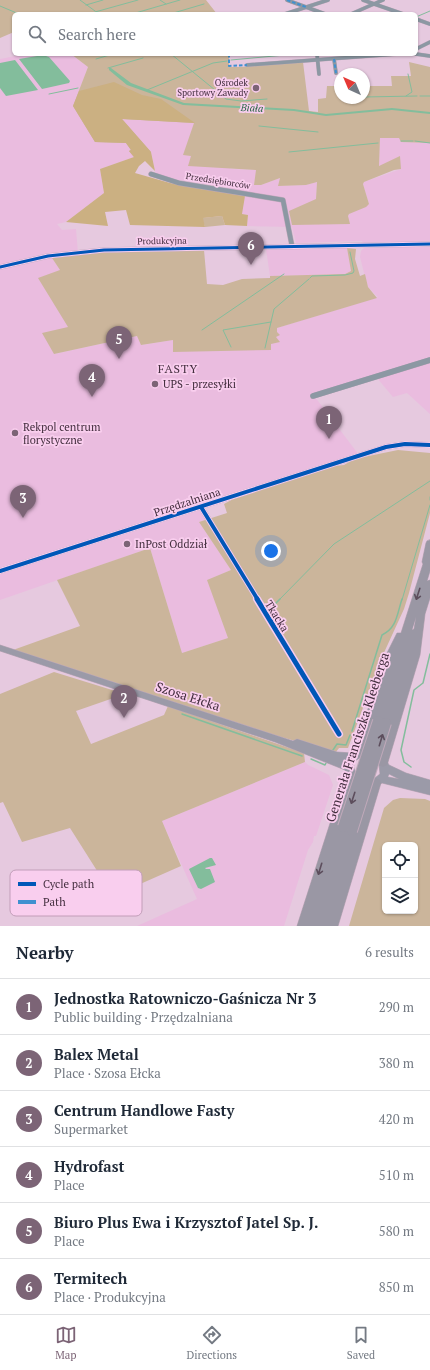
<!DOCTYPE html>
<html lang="en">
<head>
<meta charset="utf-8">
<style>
  :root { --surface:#fff; --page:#f6f6f7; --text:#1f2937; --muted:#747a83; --line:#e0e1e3; --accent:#7c6476 }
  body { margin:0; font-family:"PT Serif",serif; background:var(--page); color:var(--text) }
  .controls { position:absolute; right:12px; bottom:12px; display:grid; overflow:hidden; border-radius:6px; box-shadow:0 1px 3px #0004 }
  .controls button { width:36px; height:36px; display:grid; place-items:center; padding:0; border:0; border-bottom:1px solid var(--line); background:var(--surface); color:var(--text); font:20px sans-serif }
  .compass { position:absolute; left:334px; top:68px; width:36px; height:36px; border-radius:50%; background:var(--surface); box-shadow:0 1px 3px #0004; rotate:316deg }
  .you { position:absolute; left:271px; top:551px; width:14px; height:14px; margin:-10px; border:3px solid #fff; border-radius:50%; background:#1a73e8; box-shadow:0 0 0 6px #1a73e833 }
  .badge { display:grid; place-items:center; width:26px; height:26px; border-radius:50%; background:var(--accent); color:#fff; font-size:13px; font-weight:700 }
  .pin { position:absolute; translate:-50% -33px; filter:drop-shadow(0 1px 2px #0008) }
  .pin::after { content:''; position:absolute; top:21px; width:14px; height:12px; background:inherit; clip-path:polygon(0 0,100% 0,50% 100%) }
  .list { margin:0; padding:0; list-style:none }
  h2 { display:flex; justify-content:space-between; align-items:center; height:52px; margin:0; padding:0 16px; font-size:17px }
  h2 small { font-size:13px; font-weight:400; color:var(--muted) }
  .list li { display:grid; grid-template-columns:26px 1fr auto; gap:12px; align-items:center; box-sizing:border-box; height:56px; padding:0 16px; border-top:1px solid var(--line) }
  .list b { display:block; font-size:15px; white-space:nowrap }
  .list p { margin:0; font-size:13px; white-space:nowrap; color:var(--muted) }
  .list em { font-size:13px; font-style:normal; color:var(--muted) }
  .icon { flex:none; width:22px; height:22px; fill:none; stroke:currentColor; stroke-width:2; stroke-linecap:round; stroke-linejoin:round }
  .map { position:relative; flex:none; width:430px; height:926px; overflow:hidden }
  .search { position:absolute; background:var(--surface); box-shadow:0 1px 3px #0004; left:12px; right:12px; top:12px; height:44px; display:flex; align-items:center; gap:10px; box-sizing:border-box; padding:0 14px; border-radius:6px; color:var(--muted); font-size:15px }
  .sheet { height:388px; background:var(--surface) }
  nav { display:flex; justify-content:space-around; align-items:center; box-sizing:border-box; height:56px; border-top:1px solid var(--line); background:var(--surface); font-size:11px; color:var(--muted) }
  nav a { display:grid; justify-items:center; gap:2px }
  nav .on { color:var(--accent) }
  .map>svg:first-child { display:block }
</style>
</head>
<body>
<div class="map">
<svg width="430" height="926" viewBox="0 0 430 926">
  <rect width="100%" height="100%" fill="#e6c9df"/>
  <path fill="#eabcdf" d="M26 54H71L88 67 80 88 126 143 132 150 134 157 100 169 104 193 66 222 57 224 62 230 76 229 78 253 53 256 52 258 60 270 68 327 55 354 137 336 142 345 173 340V351L271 344 276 336 277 328 378 297 368 287 364 273 360 257 361 251 364 248 362 241 296 243 292 227 247 226 248 215 242 214 230 193 231 188 179 180 156 175 151 152 121 119 194 122 231 169 257 170 254 185H261L280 178 278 186 306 185 317 182 316 199 348 216 351 212 369 204 363 184 364 182 401 169 379 167 380 137 399 138 401 142 430 143V414L407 393 393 397 377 378 315 397 359 455 201 505 208 520 199 522 231 570 208 580 228 638 182 653 150 548 0 600V59Z
    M347 248 351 271 345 274 270 276 266 249Z
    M305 762 308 765 329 775 333 785 316 836H314L313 842 308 850 284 926H137L197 899 162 821Z"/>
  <path fill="#cbb59b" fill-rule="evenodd" d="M0 0H206L217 14H14V32L0 38Z
    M71 54H229V67H241L303 62 309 111 318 112V99L326 98 327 86H340V98H364V86H392L391 76H411L409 62 430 67V143L401 142 399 138H380L379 166 400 156 401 169 394 170 364 182 363 184 369 204 366 207 349 214 348 216 350 224 292 225 289 211 316 199 317 182 306 185 278 186 280 178 261 185H254L256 170 188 166 191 156 183 155 194 123 122 119 151 152 134 157 129 151 131 150 126 143 95 142 73 106 88 67Z
    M222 216 225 225 205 227 202 218Z
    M347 248 356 249 355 259 360 276 365 274 368 287 377 298 277 328V332L280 335 276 337 280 342 271 344V350L173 352V340L141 345 137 336 54 354 42 333 68 327 38 278 60 270 52 258 53 256 89 253 204 250 207 284 223 285 242 279 270 278V276L345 274 351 271Z
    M398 450 430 453V513L409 593 404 609 382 657 348 748H339L336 752 277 736 13 650 80 626 57 580 150 548 182 653 228 638 207 580 231 570 199 522 227 513 224 504 235 498 334 466 344 465 354 459Z
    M54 672 125 694 76 711 91 744 164 715 168 706 304 753 305 762 162 821 181 866 113 896 70 828 22 842 3 802 0 803V694Z
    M400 798 425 799 430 801V926H349L384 808 393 800ZM385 845H415V911H385Z"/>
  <path fill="#cbb082" d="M114 82 142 95 161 99 195 123 122 119 151 152 155 171 145 161 139 166 135 173 170 183 245 196 242 214 248 215 247 226 225 225 222 216 203 218 205 227 130 225 126 210 105 212 108 226 66 222 104 193 100 169 134 157 129 151 131 150 126 143 95 142 73 106 79 91Z"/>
  <path fill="#83bd9c" d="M43 55 49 57 70 81 69 83 42 89 19 59Z
    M15 60 38 90 6 96 0 88V63Z
    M210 858H212L216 865 205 868 206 869H210L215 882 201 889 198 888 189 869Z"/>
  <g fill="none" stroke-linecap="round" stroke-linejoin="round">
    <path stroke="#83bd9c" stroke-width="1" d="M80 0 95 11
      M160 0 166 4
      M86 5 103 0
      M0 6 19 14
      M95 12 138 0
      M132 14 180 0
      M170 14 204 4
      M416 17 430 11
      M171 54 226 99 241 101 267 99
      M96 59 113 54
      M231 60 296 54
      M108 68 143 58
      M147 90 213 63 227 61
      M49 94 78 88
      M406 96 412 92 408 74
      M420 96H430
      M364 97 417 96
      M259 126 318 132
      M401 141H413
      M415 141 430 143
      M289 152 378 143
      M310 278 312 276 345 275 353 273 354 271 350 252
      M202 330 284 274
      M231 347 223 330 271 322
      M265 348 274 309 309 279
      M430 497V500
      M279 600 334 544 430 481
      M402 600 430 505"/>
    <path stroke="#83bd9c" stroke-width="1.5" d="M269 610 280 599
      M182 714 302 756
      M352 731 382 635C397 628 397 614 402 599
      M333 750 337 744 346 745 350 735
      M311 759 325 765 326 763
      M411 767 404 762 401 750 414 690 423 683 430 654"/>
    <path fill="#83bd9c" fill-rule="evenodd" d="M109 68H111L131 83 184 103 294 109 326 114 392 108 430 112V114L392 110 326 116 294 111 183 105 127 85 109 70Z"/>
    <g stroke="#c0a9ba" stroke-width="4">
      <path id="minor-far3" d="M287 0 325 14
        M363 0 403 14
        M285 14 328 0
        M351 14 383 0
        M416 19 430 24
        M416 49 430 42
        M317 54 319 74
        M416 54 430 56
        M334 59 336 73
        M247 65 396 54"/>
    </g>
    <g stroke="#c0a9ba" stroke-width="5.5">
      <path id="minor-far2" d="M151 174 179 183 283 200 292 246
        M0 267 48 256 104 250 430 244"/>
    </g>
    <g stroke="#c0a9ba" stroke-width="6">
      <path id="minor-far1" d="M313 396 430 360
        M201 507 258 600
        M0 571 386 447 405 444 430 445"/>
    </g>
    <g stroke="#c0a9ba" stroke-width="8">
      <path id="minor" d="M257 599 339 734"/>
    </g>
    <g stroke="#c0a9ba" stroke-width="1">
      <path id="major" d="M0 645 293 741 297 739 337 752 352 753 364 748 373 750 384 756 389 765 406 773 430 780V795L382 783C368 795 352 783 345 770L275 742 0 651ZM364 756 374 759 379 764 380 774C376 777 373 780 368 780 361 779 352 771 354 764 355 759 361 758 364 756ZM389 774 399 779 388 777Z"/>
    </g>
    <g stroke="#c0a9ba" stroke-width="1">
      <path id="highway" d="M430 540V571L427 581 430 580V598L425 614 420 655 388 762 387 765 383 767 379 765 378 762 389 726 386 727 382 726 381 724 378 725 374 724V722L362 756 358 758 354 756 353 753 387 653 397 633H401L423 564 422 562 426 543 427 541ZM416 617 414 629 412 630Z
        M350 767 354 769 355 772 341 823 343 822 347 823 348 827 352 826 356 829 372 780 376 778 380 780 381 783 338 926H297L342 786 346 769Z"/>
    </g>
    <use href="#minor-far3" stroke="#8c98a3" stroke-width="3.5"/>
    <use href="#minor-far2" stroke="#8c98a3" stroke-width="4.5"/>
    <use href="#minor-far1" stroke="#8c98a3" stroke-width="5.5"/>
    <use href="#minor" stroke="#8c98a3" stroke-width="7"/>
    <use href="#major" fill="#9b9aa8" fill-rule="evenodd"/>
    <use href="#highway" fill="#9a97a4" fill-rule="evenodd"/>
    <g stroke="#c0a9ba" stroke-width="12" stroke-linecap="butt">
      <path id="highway-bridge" d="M343 827 378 721
        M352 831 386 723"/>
    </g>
    <use href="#highway-bridge" stroke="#9a97a4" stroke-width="10"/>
    <path stroke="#4090d0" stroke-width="2" stroke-dasharray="3.5 2" stroke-linecap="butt" d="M287 0 306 7
      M229 54V66L247 65
      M334 59 336 73"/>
    <g stroke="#f9ceee" stroke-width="5">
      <path id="cycleway-far2" d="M0 267 48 256 104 250 430 244"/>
    </g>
    <g stroke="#f9ceee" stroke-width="6">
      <path id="cycleway-far1" d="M201 507 258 600
        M0 571 386 447 405 444 430 445"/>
    </g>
    <g stroke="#f9ceee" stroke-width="8">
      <path id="cycleway" d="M257 599 339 734"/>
    </g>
    <use href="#cycleway-far2" stroke="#0057b8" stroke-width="3"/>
    <use href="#cycleway-far1" stroke="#0057b8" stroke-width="4"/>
    <use href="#cycleway" stroke="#0057b8" stroke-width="5"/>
  </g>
  <defs><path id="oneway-shaft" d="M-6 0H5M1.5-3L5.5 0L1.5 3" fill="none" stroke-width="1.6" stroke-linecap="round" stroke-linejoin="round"/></defs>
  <g stroke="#5d4e5d">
    <use href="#oneway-shaft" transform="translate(418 594) rotate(108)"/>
    <use href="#oneway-shaft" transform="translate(381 740) rotate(-73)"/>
    <use href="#oneway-shaft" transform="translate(353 798) rotate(108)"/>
    <use href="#oneway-shaft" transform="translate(320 869) rotate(107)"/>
  </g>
  <g fill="#7c6476" stroke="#f9ceee" stroke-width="1.5">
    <circle cx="256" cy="88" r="4"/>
    <circle cx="155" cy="384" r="4"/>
    <circle cx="15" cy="433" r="4"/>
    <circle cx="127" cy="544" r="4"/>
  </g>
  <g text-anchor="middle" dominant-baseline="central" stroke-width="3.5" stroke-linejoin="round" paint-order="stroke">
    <g font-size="9" fill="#432e3e" stroke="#f9ceee" text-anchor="end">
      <text x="248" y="83">Ośrodek<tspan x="248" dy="10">Sportowy Zawady</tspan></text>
    </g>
    <g font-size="9" fill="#432e3e" stroke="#f9ceee">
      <text transform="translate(218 181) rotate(9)">Przedsiębiorców</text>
      <text transform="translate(162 241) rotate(-1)">Produkcyjna</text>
    </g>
    <g font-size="10" font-style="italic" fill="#21643f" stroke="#f9ceee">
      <text transform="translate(252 108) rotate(3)">Biała</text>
    </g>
    <g font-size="11" fill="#432e3e" stroke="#f9ceee" text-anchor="start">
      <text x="163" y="384">UPS - przesyłki</text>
      <text x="23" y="427">Rekpol centrum<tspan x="23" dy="13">florystyczne</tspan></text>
      <text x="135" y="544">InPost Oddział</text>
    </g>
    <g font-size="11" fill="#432e3e" stroke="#f9ceee">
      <text transform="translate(187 502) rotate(-18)">Przędzalniana</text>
      <text transform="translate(277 616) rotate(58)">Tkacka</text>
    </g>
    <g font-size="12" letter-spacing="1" fill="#432e3e" stroke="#f9ceee">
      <text x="178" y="368">FASTY</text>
    </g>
    <g font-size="13" fill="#432e3e" stroke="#f9ceee">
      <text transform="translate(188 696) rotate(18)">Szosa Ełcka</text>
      <text transform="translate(357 737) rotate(-72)">Generała Franciszka Kleeberga</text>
    </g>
  </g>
  <rect x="10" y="870" width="132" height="46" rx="6" fill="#f9ceee" stroke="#c29eb9" stroke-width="1"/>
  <rect x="18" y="882" width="18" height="4" fill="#0057b8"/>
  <rect x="18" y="900" width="18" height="4" fill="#4090d0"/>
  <g font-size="11" fill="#432e3e">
    <text x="43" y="888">Cycle path</text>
    <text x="43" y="906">Path</text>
  </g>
</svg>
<div class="controls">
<button><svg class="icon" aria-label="locate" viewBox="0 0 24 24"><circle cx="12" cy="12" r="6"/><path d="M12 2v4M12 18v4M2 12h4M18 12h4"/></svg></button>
<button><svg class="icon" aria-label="layers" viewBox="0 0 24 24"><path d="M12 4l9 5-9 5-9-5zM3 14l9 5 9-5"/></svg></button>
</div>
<svg class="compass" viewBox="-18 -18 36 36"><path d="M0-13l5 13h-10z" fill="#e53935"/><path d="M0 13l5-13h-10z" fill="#747a83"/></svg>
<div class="you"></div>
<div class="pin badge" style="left:329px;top:439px">1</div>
<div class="pin badge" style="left:124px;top:718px">2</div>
<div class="pin badge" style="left:23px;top:518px">3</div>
<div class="pin badge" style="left:92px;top:397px">4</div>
<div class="pin badge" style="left:119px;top:359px">5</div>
<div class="pin badge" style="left:251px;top:265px">6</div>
<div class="search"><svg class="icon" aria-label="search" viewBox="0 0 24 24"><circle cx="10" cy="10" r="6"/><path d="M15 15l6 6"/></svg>Search here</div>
</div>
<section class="sheet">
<h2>Nearby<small>6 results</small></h2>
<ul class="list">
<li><span class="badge">1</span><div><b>Jednostka Ratowniczo-Gaśnicza Nr 3</b><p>Public building · Przędzalniana</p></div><em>290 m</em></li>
<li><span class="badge">2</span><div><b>Balex Metal</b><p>Place · Szosa Ełcka</p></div><em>380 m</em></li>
<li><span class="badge">3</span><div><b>Centrum Handlowe Fasty</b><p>Supermarket</p></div><em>420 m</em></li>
<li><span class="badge">4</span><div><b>Hydrofast</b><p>Place</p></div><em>510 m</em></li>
<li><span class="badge">5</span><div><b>Biuro Plus Ewa i Krzysztof Jatel Sp. J.</b><p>Place</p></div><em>580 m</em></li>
<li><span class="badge">6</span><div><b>Termitech</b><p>Place · Produkcyjna</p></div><em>850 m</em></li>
</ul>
</section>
<nav>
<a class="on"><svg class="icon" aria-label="map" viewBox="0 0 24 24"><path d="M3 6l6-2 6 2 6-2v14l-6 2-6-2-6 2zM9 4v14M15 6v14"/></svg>Map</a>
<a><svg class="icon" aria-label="directions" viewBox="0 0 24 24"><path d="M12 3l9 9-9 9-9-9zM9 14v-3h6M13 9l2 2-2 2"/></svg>Directions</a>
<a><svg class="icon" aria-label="saved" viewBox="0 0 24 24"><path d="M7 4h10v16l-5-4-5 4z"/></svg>Saved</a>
</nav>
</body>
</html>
